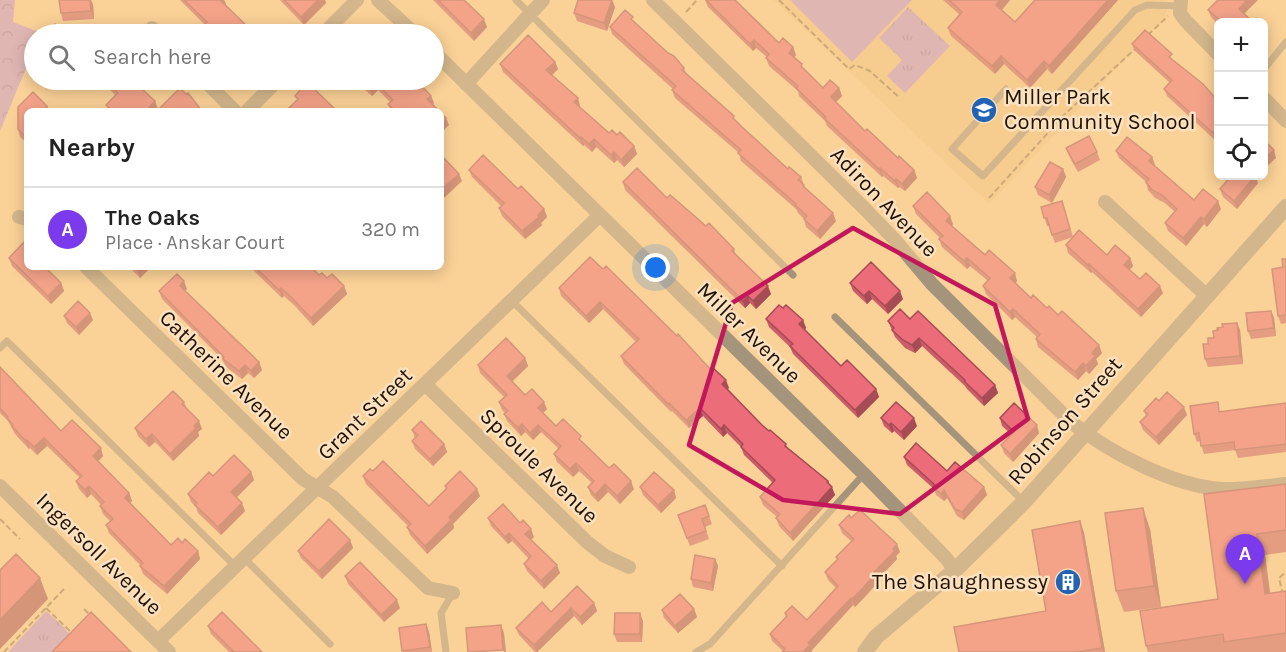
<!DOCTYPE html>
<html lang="en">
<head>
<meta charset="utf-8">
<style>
  :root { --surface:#fff; --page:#f6f6f6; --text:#222; --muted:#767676; --line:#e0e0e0; --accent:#7c3aed }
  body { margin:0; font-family:Karla,sans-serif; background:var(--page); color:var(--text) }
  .controls { position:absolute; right:18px; top:18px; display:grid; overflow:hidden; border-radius:9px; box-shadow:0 3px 15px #0003 }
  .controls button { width:54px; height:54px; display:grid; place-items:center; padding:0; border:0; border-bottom:2px solid var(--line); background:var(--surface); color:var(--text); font:30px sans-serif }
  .you { position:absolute; left:656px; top:268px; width:21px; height:21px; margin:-15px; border:4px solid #fff; border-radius:50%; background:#1a73e8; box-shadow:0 0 0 9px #1a73e833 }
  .badge { display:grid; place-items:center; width:39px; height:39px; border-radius:50%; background:var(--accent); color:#fff; font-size:20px; font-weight:700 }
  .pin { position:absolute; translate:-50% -50px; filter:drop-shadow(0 2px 3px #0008) }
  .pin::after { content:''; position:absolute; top:32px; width:21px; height:18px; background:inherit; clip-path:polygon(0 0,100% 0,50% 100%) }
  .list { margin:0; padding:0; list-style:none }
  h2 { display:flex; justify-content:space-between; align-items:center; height:78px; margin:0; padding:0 24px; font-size:26px }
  h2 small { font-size:20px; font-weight:400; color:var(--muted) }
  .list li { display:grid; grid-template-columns:39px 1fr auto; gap:18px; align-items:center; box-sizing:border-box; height:84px; padding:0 24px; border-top:2px solid var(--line) }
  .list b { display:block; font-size:22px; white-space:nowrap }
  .list p { margin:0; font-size:20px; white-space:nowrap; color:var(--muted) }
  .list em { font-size:20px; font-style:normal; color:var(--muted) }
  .icon { flex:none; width:33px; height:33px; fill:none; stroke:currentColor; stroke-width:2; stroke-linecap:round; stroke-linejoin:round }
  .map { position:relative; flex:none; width:1286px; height:652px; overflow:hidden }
  .search { position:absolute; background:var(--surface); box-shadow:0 3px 15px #0003; left:24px; top:24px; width:420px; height:66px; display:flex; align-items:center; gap:15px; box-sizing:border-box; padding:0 21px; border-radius:33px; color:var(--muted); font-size:22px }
  .panel { position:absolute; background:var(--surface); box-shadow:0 3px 15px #0003; left:24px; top:108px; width:420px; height:162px; border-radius:9px }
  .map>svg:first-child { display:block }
</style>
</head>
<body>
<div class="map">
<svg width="1286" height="652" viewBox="0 0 1286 652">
  <defs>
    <pattern id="forest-crowns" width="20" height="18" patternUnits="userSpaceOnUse" patternTransform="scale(1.5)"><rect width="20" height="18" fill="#c294d4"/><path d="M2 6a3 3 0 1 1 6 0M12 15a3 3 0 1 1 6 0" fill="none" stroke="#9d77aa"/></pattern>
    <pattern id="park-tufts" width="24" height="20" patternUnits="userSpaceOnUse" patternTransform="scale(1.5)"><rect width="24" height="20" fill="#c294d4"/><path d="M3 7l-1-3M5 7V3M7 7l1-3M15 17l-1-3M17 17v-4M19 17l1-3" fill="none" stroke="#9d77aa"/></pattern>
  </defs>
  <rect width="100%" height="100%" fill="#fad197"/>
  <path fill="#f3c685" d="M774 0H1168L1166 16 989 204Z"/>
  <path fill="#c294d4" d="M790 0H912L852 62Z
    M46 611 71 635 55 652H8Z"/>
  <path fill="url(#forest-crowns)" d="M0 0H15L13 22 41 33 34 34V49L0 131Z"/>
  <path fill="url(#park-tufts)" d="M908 7 950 46 905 93 887 76 902 60 879 38Z
    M48 613 66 629 47 650 40 643 36 648 29 642 32 638V631Z"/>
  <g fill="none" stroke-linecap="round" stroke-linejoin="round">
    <path stroke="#977952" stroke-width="2" stroke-dasharray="6 3" stroke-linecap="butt" d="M779 0 849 69 855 65 870 71 900 98
      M686 12 697 0
      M1148 35 1168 16
      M989 198 1064 115 1136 48
      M0 519 20 539
      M1283 595 1279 578 1286 572
      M46 608 72 633
      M84 609 91 616
      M4 652 64 589"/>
    <path stroke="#a5947c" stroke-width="7" d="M516 0 793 275
      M1264 69 1286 42
      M1006 89 952 149 983 176 1135 10 1147 5 1179 6
      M511 300 782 566
      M835 317 1024 502
      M0 348 7 341 235 566
      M244 558 330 644
      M446 652 441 613 453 593
      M696 652 710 644 864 474"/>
    <path stroke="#a5947c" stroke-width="14" d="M378 0 415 34
      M653 0 864 208 894 239 932 284 1071 422C1109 452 1172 486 1222 489 1243 490 1265 486 1286 484
      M1181 0 1180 13 1185 20 1218 54
      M152 28 159 34
      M323 34 357 0
      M434 52 864 474 945 557 955 570
      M204 80 235 111
      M466 84 543 0
      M1264 98 1286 121
      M247 111 278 80
      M1105 202 1207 296
      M19 217 27 219
      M86 267 303 479 333 497 428 588 453 593
      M426 385 587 542 605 556 629 567
      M0 486 169 652
      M158 641 599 216"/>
    <path stroke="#a5947c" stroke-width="16" d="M865 652 876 637 955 570 1024 502 1286 207"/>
  </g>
  <path fill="#cc5d68" d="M180 0H224L226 4 225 5 249 28 259 34H202L200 29 204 24Z
    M280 0H325L326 3 304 25Z
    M433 0H464L487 27 474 41Z
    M705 0 779 43 793 47 796 55 794 57 804 70 823 88H839L842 96 836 102 865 131 898 158 914 170 917 178 905 191 899 187 898 188 883 176 882 177 827 126 825 121 799 96 798 91 769 66 766 58 767 57 756 48 753 51 708 7Z
    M943 0H1010L1002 10 1015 22 1035 0H1118L1052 74 1047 69 1030 88 1004 64 995 74 951 36 948 28 960 15Z
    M93 4 94 19 63 21 61 13Z
    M615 7 607 31 577 21 574 13Z
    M1208 10 1244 14 1253 22H1218V24L1211 17Z
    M635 23 684 68 686 73 742 127 788 169 801 177 805 188 836 221 820 239 806 227 804 219 798 213 796 209 741 161 739 153 675 98 672 90 673 89 612 34 610 27Z
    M1132 44 1175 61 1203 84 1216 141 1167 96 1164 89 1170 83 1135 51Z
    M555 62 558 69 552 75 580 106V107L609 133 617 135 634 146 637 154 624 167 617 160 614 163 596 147 592 152 584 145 583 146 503 72 500 64Z
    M100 80H133L158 109 156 111H109L106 105 115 95Z
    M353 80H407L410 83 431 96 434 103 433 104 439 111H391L388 104 390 102 378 90 372 96Z
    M33 92 47 106 49 111H27V143L20 137 18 129V107Z
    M1066 148 1097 152 1100 160 1078 172 1069 156Z
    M1116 151 1152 157 1155 166 1194 200 1221 209 1207 227 1204 224 1186 246 1168 231 1165 223 1175 212 1165 203 1155 198 1148 190 1146 182 1119 158Z
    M1063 169 1066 177 1052 203 1038 195 1035 187Z
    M469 170 518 189 544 209 547 217 541 223 542 225 525 239 502 216 499 208 501 206 472 177Z
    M1256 178 1258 183 1237 209 1223 197 1220 189Z
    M623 182 706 226 734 249 736 255 771 294 756 309 750 303 745 308 625 190Z
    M1062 201 1073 237 1055 243 1049 226H1047L1041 207Z
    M913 206 953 224 952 226 1017 281 1015 283 1031 298 1047 308 1102 353 1096 359 1098 364 1089 374 1086 371 1078 380 1038 347 1036 339 1037 337 1015 317 1012 320 986 294 983 286 988 281 970 266 967 269 942 247 939 239 940 238 916 214Z
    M1066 245 1107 255 1130 258 1133 266 1129 270 1140 279 1163 293 1141 317 1092 272 1091 273 1068 253Z
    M9 258 61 283 64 291 51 304 12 266Z
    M1286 259V323L1281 324 1278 316 1283 267Z
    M129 267H151L140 278Z
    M250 267H311L319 275 344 286 347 294 313 326 295 306 284 296 282 298Z
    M603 269 711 370 729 388 728 389 762 425 786 444 787 447 828 481 835 495 793 541 779 526 776 518 777 517 763 505 760 497 773 483 744 455 741 447 727 433 723 437 703 416 689 428 672 411 671 412 624 364 621 356 636 342 603 309 589 323 561 296 559 288Z
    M850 283 903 299 888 314 872 299 867 304 853 291Z
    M187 289 185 291 259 362 262 370 254 378 248 373 242 379 226 367 222 359 162 299 159 291Z
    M1271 311 1274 318 1276 336 1251 339 1248 331Z
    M64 316 93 320 79 335 67 323Z
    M766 319 803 320 806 328 805 330 841 366 876 389 879 397 858 418 793 354 790 347 769 327Z
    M910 319 995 385 998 393 984 406 967 389 965 386 922 346 915 353 905 348 895 337 888 321Z
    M1237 323 1240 330 1243 364 1208 367 1205 359 1208 344 1214 338 1218 330 1223 327Z
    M525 358 528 366 512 381 525 395 547 409 543 413 556 426 584 443 609 468 634 489 620 504 608 492 598 502 591 495 588 487 592 483 579 471 573 477 557 462 554 454 559 449 541 432 533 440 525 432 521 436 507 421 504 414 505 413 502 410 499 402 504 397 480 373 478 365Z
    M0 367 61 431 103 456 98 461 129 493 132 501 130 503 171 545 182 543 198 551 200 559 167 594 143 574 140 566H141L109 533 106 525 110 521 103 514 100 506 101 505 91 494 87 498 79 489 76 481 80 478 47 446 37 455 30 448 29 449 15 434 8 421 0 413Z
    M1159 401 1187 415 1159 445 1143 430 1140 422 1146 416 1144 411Z
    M184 402 187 409 202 429 198 432 199 436 173 461 155 442 149 447 138 436 135 428Z
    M1286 403V452L1238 458 1235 450 1204 454 1200 441 1197 442 1194 434 1221 410V412Z
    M881 418 917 426 904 440 894 431 892 433 884 426Z
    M1000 418 1039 433 1013 462 1004 453 1001 445 1012 435 1002 426Z
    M412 430 444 444 447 452 433 466 415 449 412 441 415 438Z
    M904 457 984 487 987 495 964 520 957 516 947 498 944 501 936 495 934 489 907 465Z
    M373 471 429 506 446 489 445 486 480 496 453 524 454 528 427 554 410 535 407 527 408 526 366 484 363 476Z
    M251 472 254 480 237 497 245 511 221 535 198 513 196 507 191 502 188 494 213 476Z
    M1286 484V552L1265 555 1270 594 1286 591V652H1148L1146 646 1218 599Z
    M640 487 674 490 676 498 661 513 643 495Z
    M705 505 712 524 705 527 709 539 690 546 678 515Z
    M488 518 534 537 531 539 560 573 544 589 527 571 524 564 529 559 512 541 508 544 491 526Z
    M851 518 900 552 896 556 897 559 878 579 879 581 866 596 855 607 853 605 812 650 783 651 772 641 770 634 786 617 785 613 807 620 836 588 828 580 825 572 837 560 836 557 851 541 842 533 839 525Z
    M1080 521 1084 533 1105 652H959L1046 611Z
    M1150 529 1161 607 1124 612 1116 591Z
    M350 540 353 548 322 579 301 558 298 551Z
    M715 559 718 566 713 591 693 587 691 579Z
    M345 576 400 608 384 622 348 584Z
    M594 603 597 611 582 625 574 616 537 652H535L519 635 516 628 551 612Z
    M694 609 697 617 678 633 664 618 662 610Z
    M643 621 642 642H617L614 634Z
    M426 624 429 632 432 652H403L399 628Z
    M208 626 262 652H229L211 634Z"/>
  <path fill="#a64c55" d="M90 0H91L93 4 94 19 91 11Z
    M220 0H224L226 4 223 8Z
    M318 0H325L326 3 304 25 301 17Z
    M612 0 615 7 607 31 604 23Z
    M1000 0H1010L999 13 996 5Z
    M1108 0H1118L1052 74 1049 66Z
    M1247 0H1258L1241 17 1239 9Z
    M484 19 487 27 474 41 471 33Z
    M754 40 756 48 753 51 750 44Z
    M793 47 796 55 792 60 789 53Z
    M1001 56 1004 64 995 74 992 66Z
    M1044 61 1047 69 1030 88 1027 80Z
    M555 62 558 69 549 78 546 70Z
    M375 82 378 90 372 96 369 88Z
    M839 88 842 96 834 104 831 97Z
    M431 96 434 103 430 107 427 99Z
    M578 98 580 106 577 110 574 102Z
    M155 101 158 109 156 111H146Z
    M47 106 49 111H43Z
    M446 118 449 125 441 133V122Z
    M1218 126V137L1216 141 1213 133Z
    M581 137 584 145 583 146 580 138Z
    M594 139 596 147 592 152 589 144Z
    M634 146 637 154 624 167 621 160Z
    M1274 150 1276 158 1263 170V160Z
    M614 152 617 160 614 163 611 155Z
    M1152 157 1155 165 1152 169 1149 161Z
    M880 168 883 176 882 177 879 169Z
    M1063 169 1066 177 1052 203 1049 195Z
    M914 170 917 178 905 191 902 184Z
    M459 174 462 181 444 198 441 190Z
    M1252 176H1258L1256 178 1258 183 1237 209 1234 201Z
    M896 179 899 187 898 188 895 181Z
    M1218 201 1221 209 1207 227 1204 219Z
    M544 209 547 217 541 223 542 225 525 239 522 231Z
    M833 213 836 221 820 239 817 231Z
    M950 216 953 224 949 229 946 221Z
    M1201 217 1204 224 1186 246 1183 238Z
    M967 258 970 266 967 269 964 261Z
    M1130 258 1133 266 1127 273 1124 265Z
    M1089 264 1092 272 1091 273 1088 265Z
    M140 267H151L140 278 137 270Z
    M1015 273 1017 281 1013 286 1010 278Z
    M184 281 187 289 182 294 180 286Z
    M61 283 64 291 51 304 48 296Z
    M344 286 347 294 313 326 311 318Z
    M768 286 771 294 756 309 753 301Z
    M1160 286 1163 293 1141 317 1138 309Z
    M281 288 284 296 282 298 279 290Z
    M869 291 872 299 867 304 864 296Z
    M900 291 903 299 888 314 885 306Z
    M748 296 750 303 745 308 743 301Z
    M600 302 603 309 589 323 586 316Z
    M1013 309 1015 317 1012 320 1010 312Z
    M1271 311 1274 318 1276 336 1274 328Z
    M90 313 93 320 79 335 76 327Z
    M803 320 806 328 802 332 799 324Z
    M1237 323 1240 330 1243 364 1240 356Z
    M919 338 922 346 915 353 912 345Z
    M1099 345 1102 353 1096 359 1098 364 1089 374 1086 366 1092 353Z
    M525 358 528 366 510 384 507 376Z
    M259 362 262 370 254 378 251 371Z
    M1083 363 1086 371 1078 380 1075 372Z
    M245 365 248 373 242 379 239 371Z
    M726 380 729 388 725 391 722 384Z
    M995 385 998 393 984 406 982 398Z
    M876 389 879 397 858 418 855 410Z
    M544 402 547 409 541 415 538 408Z
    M1184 407 1187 415 1159 445 1156 437Z
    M700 408 703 416 689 428 686 420Z
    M914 418 917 426 904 440 901 432Z
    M199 421 202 429 198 432 199 436 173 461 170 454Z
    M891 423 894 431 892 433 889 425Z
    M522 424 525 432 521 436 518 428Z
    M538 425 541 432 533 440 530 433Z
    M724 425 727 433 723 437 721 429Z
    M1037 425 1039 433 1013 462 1010 454Z
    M152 434 155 442 149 447 146 439Z
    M44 438 47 446 37 455 34 447Z
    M27 440 30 448 29 449 26 441Z
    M444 444 447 452 433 466 430 459Z
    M101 448 103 456 96 464 93 456Z
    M576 463 579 471 573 477 570 469Z
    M251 472 254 480 234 500 231 492Z
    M631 481 634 489 620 504 617 496Z
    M828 481 830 488 832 487 835 495 793 541 790 533Z
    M605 484 608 492 598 502 595 495Z
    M89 486 91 494 87 498 85 490Z
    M984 487 987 495 964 520 962 512Z
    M477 489 480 496 453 524 454 528 427 554 425 546 449 517Z
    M674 490 676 498 661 513 658 505Z
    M944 490 947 498 944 501 941 494Z
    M129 493 132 501 128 505 125 498Z
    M242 503 245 511 221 535 218 527Z
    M1143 508 1150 529 1161 607 1154 586Z
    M1080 521 1084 533 1105 652H1103L1102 648Z
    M531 529 534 537 528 542 525 534Z
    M509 533 512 541 508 544 505 537Z
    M1257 534 1265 555 1273 615 1265 594Z
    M350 540 353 548 322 579 319 571Z
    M897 544 900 552 896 556 897 559 878 579 879 581 855 607 852 599Z
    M198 551 200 559 167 594 164 586Z
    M715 559 718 566 713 591 711 583Z
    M557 565 560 573 544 589 541 581Z
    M40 578 48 599 0 649V620Z
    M851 598 853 605 812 650V652H803L808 643Z
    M397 600 400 608 384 622 381 615Z
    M594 603 597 611 582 625 580 617Z
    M571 608 574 616 537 652H536L534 645Z
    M694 609 697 617 678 633 675 626Z
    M640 613 643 621 642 642 640 634Z
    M426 624 429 632 432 652 430 647Z
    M501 625 504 633 506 652H504L503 650Z"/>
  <path fill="#ed6c79" stroke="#a64c55" stroke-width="1.5" d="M59 0H90L91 11 61 13Z
    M184 0H220L249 28 251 27 259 34H205L200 29 207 22Z
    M284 0H318L301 17Z
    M438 0H464L484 19 471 33Z
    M578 0H612L604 23 574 13Z
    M706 0H735L779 43 783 38 793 47 789 53 802 64 801 66 823 88 830 80 839 88 831 97 865 131 867 129 898 158 899 156 914 170 902 184 896 179 895 181 880 168 879 169 824 118 826 117 796 88 798 86 766 58 769 54 754 40 750 44Z
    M949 0H1000L996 5 1015 22 1035 0H1108L1049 66 1044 61 1027 80 1001 56 992 66 948 28 962 12Z
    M1218 0H1247L1239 9 1253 22H1222L1208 10Z
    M625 10 633 17 631 19 668 53 674 56 684 68 682 70 734 116 733 118 742 127 788 169 789 167 801 177 798 180 804 185 803 186 833 213 817 231 804 219 807 216 795 205 796 204 738 153 741 150 672 90 676 86 610 27Z
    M55 24 66 34H46Z
    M1145 30 1172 54 1169 57 1203 84 1218 101V126L1213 133 1164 89 1172 80 1132 44Z
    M528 35 555 62 546 70 578 98 574 102 609 133 612 130 617 135 620 132 634 146 621 160 614 152 611 155 594 139 589 144 581 137 580 138 500 64Z
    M105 80H132L155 101 146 111H113L106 105 118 93Z
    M359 80H407L410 83 413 80H416L431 96 427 99 439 111H395L388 104 393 100 375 82 369 88Z
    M307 82 337 111H286L298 99 295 96Z
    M180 88 186 94 188 93 202 111H157Z
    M33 92 47 106 43 111H27V139L18 129V107Z
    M441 113 446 118 441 122Z
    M1089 136 1097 152 1075 164 1066 148Z
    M1127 137 1152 157 1149 161 1194 200 1203 189 1218 201 1204 219 1201 217 1183 238 1165 223 1177 209 1162 195 1152 190 1146 182 1149 179 1116 151Z
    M1263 139 1274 150 1263 160Z
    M441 155 459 174 441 190Z
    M483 155 518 189 521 186 544 209 538 215 539 217 522 231 499 208 504 203 469 170Z
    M1050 162 1063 169 1049 195 1035 187Z
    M637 168 667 198 670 195 676 200 706 226 709 223 734 249 732 251 768 286 753 301 748 296 743 301 623 182Z
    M1231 176H1255L1234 201 1220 189Z
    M927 192 950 216 946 221 985 255 989 250 1015 273 1010 278 1031 298 1033 295 1047 308 1049 306 1058 315 1062 311 1099 345 1092 353 1095 356 1086 366 1083 363 1075 372 1036 339 1040 334 1013 309 1010 312 983 286 990 278 967 258 964 261 939 239 943 236 913 206Z
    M1062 201 1070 229 1052 235 1047 218H1044L1041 207Z
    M1079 230 1107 255 1115 245 1130 258 1124 265 1140 279 1146 273 1160 286 1138 309 1089 264 1088 265 1066 245Z
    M26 240 27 241V267H45L61 283 48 296 9 258Z
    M590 257 603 269 606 266 677 336 678 334 711 370 713 368 726 380 722 384 762 425 769 431 770 430 786 444 785 446 828 481 827 482 832 487 790 533 776 518 780 514 760 497 775 480 741 447 743 444 724 425 721 429 700 408 686 420 669 403 668 404 621 356 639 339 600 302 586 316 559 288Z
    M1282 259H1286V315L1278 316 1272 269 1283 267Z
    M871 262 900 291 885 306 869 291 864 296 850 283Z
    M255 267H311L319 275 322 273 327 278 332 274 344 286 311 318 292 298 281 288 279 290Z
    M177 274 184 281 180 286 259 362 251 371 245 365 239 371 223 359 224 357 219 352 159 291Z
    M78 301 90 313 76 327 64 316Z
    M779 305 783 308 786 305 803 320 799 324 841 366 847 360 876 389 855 410 790 346 793 344 766 319Z
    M900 309 910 319 918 311 995 385 982 398 964 381 965 380 919 338 912 345 903 340 892 330 894 328 888 321Z
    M1271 311 1274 328 1248 331 1246 313Z
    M1237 323 1240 356 1205 359 1203 344H1208V338H1214L1213 331 1218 330 1217 328 1223 327 1222 324Z
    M506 338 525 358 507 376 525 395 532 389 544 402 538 408 556 426 563 419 581 436 579 439 609 468 614 464 631 481 617 496 605 484 595 495 588 487 594 481 576 463 570 469 554 454 561 446 538 425 530 433 522 424 518 428 504 414 508 411 499 402 507 395 478 365Z
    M0 367 61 431 72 420 101 448 93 456 129 493 125 498 171 545 178 538 182 543 185 539 198 551 164 586 140 566 143 563 106 525 113 519 100 506 104 502 89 486 85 490 76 481 82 476 44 438 34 447 27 440 26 441 12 426 13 425 7 418 8 417 0 408Z
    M173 391 184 402 182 404 199 421 194 426 196 428 170 454 152 434 146 439 135 428Z
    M1167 392 1184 407 1156 437 1140 422 1148 414 1144 411 1156 398 1159 401Z
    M896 402 914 418 901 432 891 423 889 425 881 418Z
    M1218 402 1219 412 1286 403V444L1235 450 1234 442 1201 446 1199 433 1194 434 1190 406Z
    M1014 403 1037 425 1010 454 1001 445 1014 432 1000 418Z
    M421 421 444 444 430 459 412 441 418 435 412 430Z
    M916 443 947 471 955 462 984 487 962 512 955 509 944 490 941 494 933 487 935 485 904 457Z
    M234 455 251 472 231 492 242 503 218 527 195 505 197 503 188 494 209 472 213 476Z
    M383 461 429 506 447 488 445 486 460 471 477 489 449 517 451 520 425 546 407 527 411 524 363 476 370 469 373 471Z
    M654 472 674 490 658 505 640 487Z
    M1286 484V530L1257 534 1265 594 1286 591V633L1224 642 1223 634 1146 646 1140 611 1218 599 1204 494Z
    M503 504 520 523 523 520 531 529 525 534 557 565 541 581 524 564 531 556 509 533 505 537 488 518Z
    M705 505 709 516 702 519 706 531 687 538 678 515Z
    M1143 508 1154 586 1116 591 1105 513Z
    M860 510 897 544 893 549 895 551 874 572 876 573 863 588 852 599 851 598 808 643 810 645 803 652H782L785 649 770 634 787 616 785 613 792 606 807 620 838 586 825 572 838 559 836 557 854 539 839 525 849 515 851 518Z
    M329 519 350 540 319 571 298 551Z
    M1080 521 1102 648 1076 652H959L954 627 1046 611 1032 530Z
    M16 554 40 578 0 620V570Z
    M695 555 715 559 711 583 691 579Z
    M360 562 397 600 381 615 345 576Z
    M577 586 594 603 580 617 571 608 534 645 516 628 542 602 551 612Z
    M680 594 694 609 675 626 662 610Z
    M91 612 131 652H52Z
    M222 612 262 652H234L208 626Z
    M615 613H640V634H614Z
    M426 624 430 647 402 651 399 628Z
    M501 625 503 650 468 652 466 628Z"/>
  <path d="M0 0H1286V652H0ZM853 228 995 305 1028 419 900 514 783 500 689 445 732 303Z" fill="#fad197" fill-opacity=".55" fill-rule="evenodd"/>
  <path fill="none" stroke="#c2185b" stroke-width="4.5" stroke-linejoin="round" d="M853 228 995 305 1028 419 900 514 783 500 689 445 732 303Z"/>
  <defs>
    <g id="school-disc" transform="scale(1.35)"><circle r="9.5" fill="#2263b4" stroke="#fae1bf"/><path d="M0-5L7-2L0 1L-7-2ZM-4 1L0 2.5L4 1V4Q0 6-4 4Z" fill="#fff"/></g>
    <g id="building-disc" transform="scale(1.35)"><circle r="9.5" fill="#2263b4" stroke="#fae1bf"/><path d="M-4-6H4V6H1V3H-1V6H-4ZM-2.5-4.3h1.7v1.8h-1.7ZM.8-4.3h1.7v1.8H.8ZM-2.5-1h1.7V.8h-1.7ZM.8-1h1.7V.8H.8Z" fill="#fff"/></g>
  </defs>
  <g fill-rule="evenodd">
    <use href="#school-disc" x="984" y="110"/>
    <use href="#building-disc" x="1068" y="582"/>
  </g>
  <g text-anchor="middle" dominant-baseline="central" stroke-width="5" stroke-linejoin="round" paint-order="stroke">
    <g font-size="22" fill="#201100" stroke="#fae1bf" text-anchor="start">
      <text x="1004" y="97">Miller Park<tspan x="1004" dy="25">Community School</tspan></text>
      <text x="1048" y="582" text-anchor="end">The Shaughnessy</text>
    </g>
    <g font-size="22" fill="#201100" stroke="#fae1bf">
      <text transform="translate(884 202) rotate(46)">Adiron Avenue</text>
      <text transform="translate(749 333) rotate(44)">Miller Avenue</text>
      <text transform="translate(226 375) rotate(44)">Catherine Avenue</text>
      <text transform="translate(365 414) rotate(-44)">Grant Street</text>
      <text transform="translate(1065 421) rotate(-49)">Robinson Street</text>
      <text transform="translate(539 466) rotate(44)">Sproule Avenue</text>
      <text transform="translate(99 554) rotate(44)">Ingersoll Avenue</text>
    </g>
  </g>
</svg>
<div class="controls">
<button>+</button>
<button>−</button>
<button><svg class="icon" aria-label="locate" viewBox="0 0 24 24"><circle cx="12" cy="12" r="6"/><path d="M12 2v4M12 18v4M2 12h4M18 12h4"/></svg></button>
</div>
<div class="you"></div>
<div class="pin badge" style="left:1245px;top:584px">A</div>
<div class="search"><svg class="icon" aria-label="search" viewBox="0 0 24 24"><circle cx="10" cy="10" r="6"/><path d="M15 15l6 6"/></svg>Search here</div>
<section class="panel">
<h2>Nearby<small></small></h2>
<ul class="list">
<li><span class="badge">A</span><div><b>The Oaks</b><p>Place · Anskar Court</p></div><em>320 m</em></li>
</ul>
</section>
</div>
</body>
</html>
